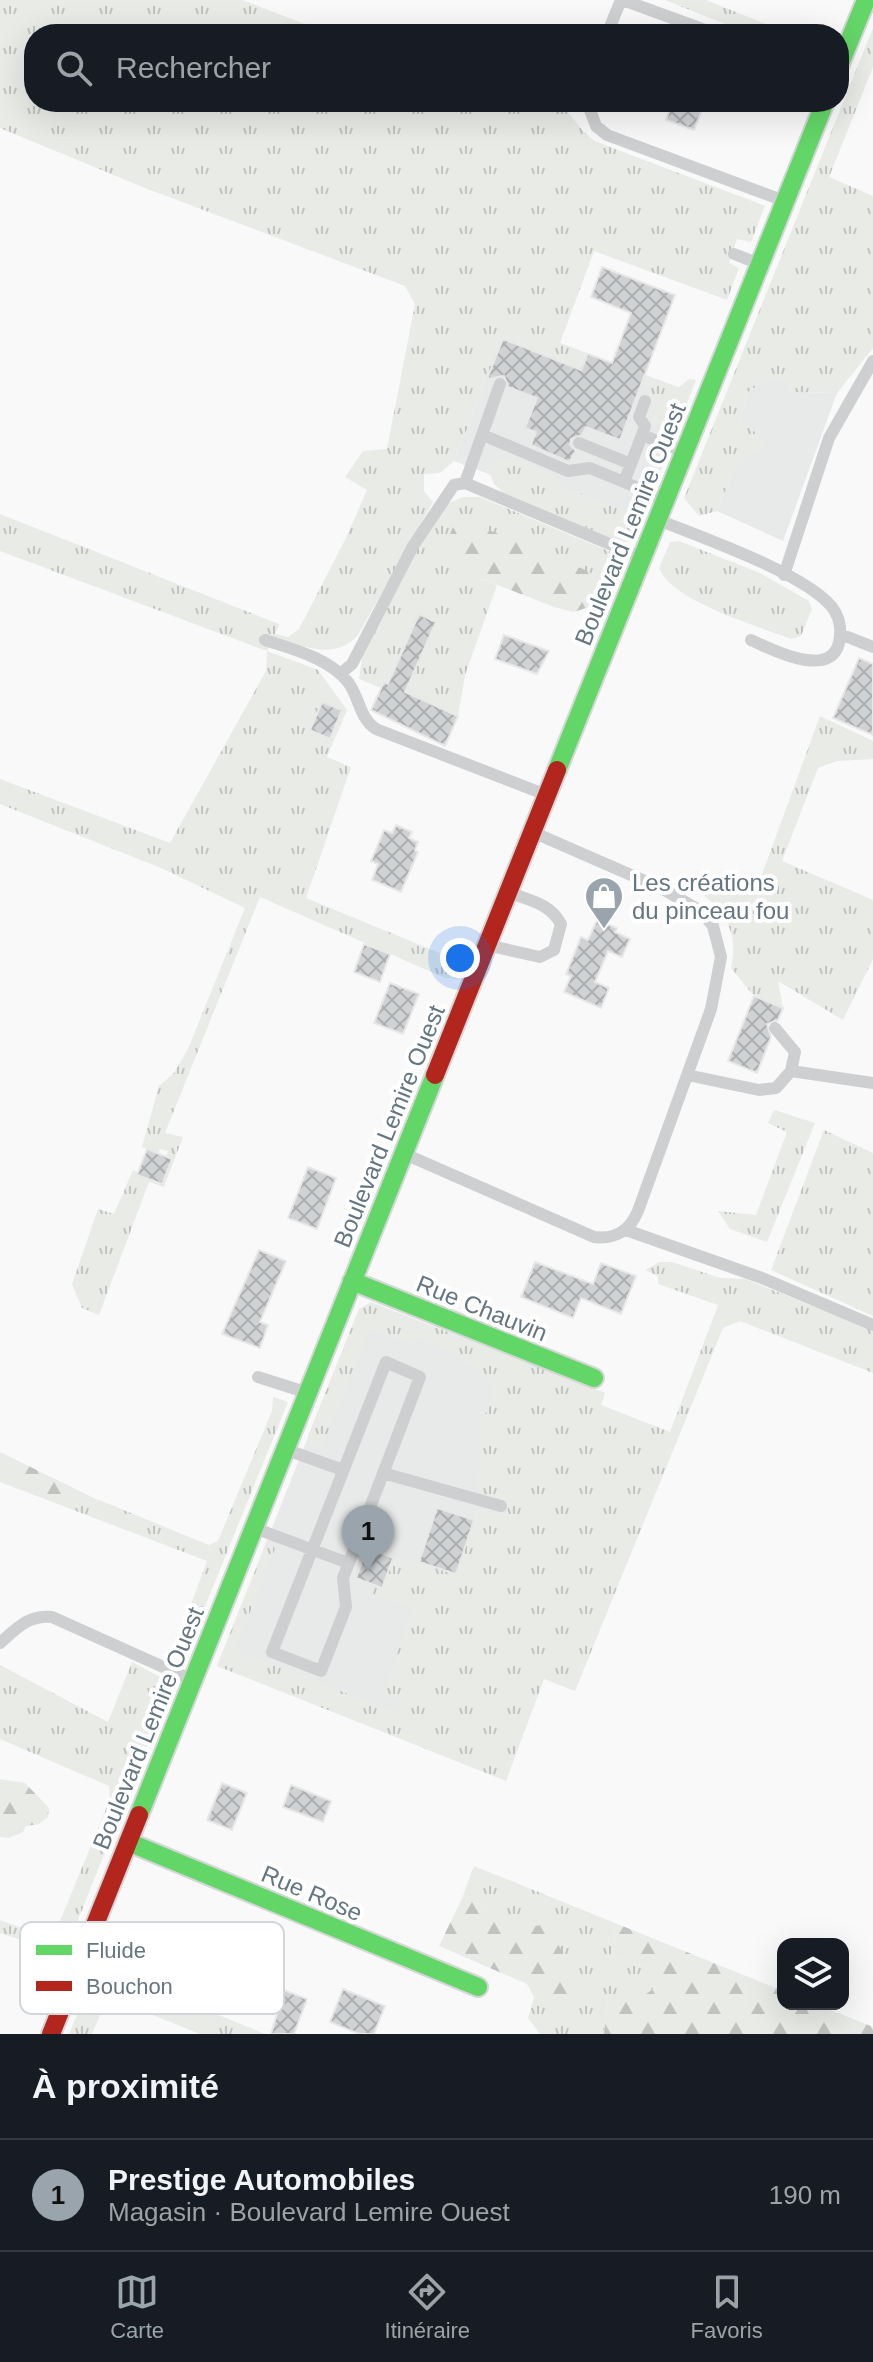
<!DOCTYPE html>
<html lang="fr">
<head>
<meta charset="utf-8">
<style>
  :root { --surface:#171b24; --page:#242831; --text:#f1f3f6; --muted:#9ea1a6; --line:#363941; --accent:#99a4ac }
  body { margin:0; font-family:Helvetica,sans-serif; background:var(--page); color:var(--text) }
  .controls { position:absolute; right:24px; bottom:24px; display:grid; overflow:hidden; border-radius:16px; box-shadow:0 8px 32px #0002 }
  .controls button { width:72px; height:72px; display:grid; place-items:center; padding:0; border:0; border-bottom:2px solid var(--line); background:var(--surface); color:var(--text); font:40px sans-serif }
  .you { position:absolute; left:460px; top:958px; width:28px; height:28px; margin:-20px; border:6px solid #fff; border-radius:50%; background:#1a73e8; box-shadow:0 0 0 12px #1a73e833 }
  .badge { display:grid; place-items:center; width:52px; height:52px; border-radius:50%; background:var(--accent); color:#111; font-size:26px; font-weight:700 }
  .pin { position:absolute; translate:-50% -66px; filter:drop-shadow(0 2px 4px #0008) }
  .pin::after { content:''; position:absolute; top:42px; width:28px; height:24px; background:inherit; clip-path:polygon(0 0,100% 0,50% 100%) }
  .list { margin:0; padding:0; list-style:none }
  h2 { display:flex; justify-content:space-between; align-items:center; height:104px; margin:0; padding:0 32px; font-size:34px }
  h2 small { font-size:26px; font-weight:400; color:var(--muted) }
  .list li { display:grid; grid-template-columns:52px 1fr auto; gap:24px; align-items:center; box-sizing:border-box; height:112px; padding:0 32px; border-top:2px solid var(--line) }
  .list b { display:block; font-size:30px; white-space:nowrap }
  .list p { margin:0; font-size:26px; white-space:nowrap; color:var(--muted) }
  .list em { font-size:26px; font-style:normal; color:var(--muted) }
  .icon { flex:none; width:44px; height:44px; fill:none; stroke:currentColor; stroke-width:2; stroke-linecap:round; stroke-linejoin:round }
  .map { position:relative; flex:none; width:873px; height:2034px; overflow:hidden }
  .search { position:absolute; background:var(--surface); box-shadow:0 8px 32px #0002; left:24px; right:24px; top:24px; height:88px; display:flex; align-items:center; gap:20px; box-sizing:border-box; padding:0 28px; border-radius:32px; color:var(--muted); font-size:30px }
  .sheet { height:216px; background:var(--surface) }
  nav { display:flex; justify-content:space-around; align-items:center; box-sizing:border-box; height:112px; border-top:2px solid var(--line); background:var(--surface); font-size:22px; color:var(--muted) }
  nav a { display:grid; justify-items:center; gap:4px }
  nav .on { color:var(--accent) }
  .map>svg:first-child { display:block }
</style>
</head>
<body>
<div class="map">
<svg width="873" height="2034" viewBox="0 0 873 2034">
  <defs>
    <pattern id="grass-tufts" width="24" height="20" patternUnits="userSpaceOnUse" patternTransform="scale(2)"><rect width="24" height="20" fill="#e8ebe6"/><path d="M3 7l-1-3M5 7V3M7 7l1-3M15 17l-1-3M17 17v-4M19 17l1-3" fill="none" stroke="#c0c3c0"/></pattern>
    <pattern id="forest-firs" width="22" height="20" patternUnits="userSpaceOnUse" patternTransform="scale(2)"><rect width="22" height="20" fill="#e8ebe6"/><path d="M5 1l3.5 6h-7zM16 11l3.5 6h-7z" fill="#c0c3c0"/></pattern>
    <pattern id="building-cross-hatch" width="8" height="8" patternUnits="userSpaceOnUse" patternTransform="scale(2)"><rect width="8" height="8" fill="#d0d2d3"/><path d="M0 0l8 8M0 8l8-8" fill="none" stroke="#acafb1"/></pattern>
  </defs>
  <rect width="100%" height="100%" fill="#f9f9f9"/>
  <path fill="#e8e9e9" d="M509 324 691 392 638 530 454 461Z
    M780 378 792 392 837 393 783 541 717 511 737 463 752 452 758 434 740 422 749 391 764 381Z
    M359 1309 524 1375 486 1496 508 1499 507 1516 477 1510 403 1728 217 1666Z"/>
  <path fill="url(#grass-tufts)" fill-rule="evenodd" d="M0 0H242L331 34H34V102H553C572 109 579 133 597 142L765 206 751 242 737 239 729 263 739 268 727 300 594 251 560 343 588 354 581 370 503 339 454 461 440 473 424 474V491L433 502 358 635C334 662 303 645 273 638L267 651 318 670 347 710 327 757 351 767 306 898 452 958 461 941 472 944 457 979 445 978 260 897 165 1133 183 1137 165 1184 164 1187 149 1182 99 1315 82 1308 72 1284 98 1209 114 1214 133 1170 162 1184 172 1159 166 1157 168 1151 160 1149 158 1154 142 1147 159 1086 174 1073 188 1049 245 908 161 868 0 804V779L170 843 266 671 267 651 0 551V514L279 624 275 634 288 637 299 629 346 538 367 490 345 477 363 451 387 449 415 304 405 286 145 188 0 128ZM323 702 342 711 330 738 311 730Z
    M665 0H706L791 34H750Z
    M873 28V67L829 177 873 196V348L837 393 792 392 780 378 764 381 749 391 740 422 758 434 766 447 737 463 717 511 699 516 684 498Z
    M645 376 678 388 689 379 696 380 677 428 671 432 651 423 657 405 648 397V391L642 384Z
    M514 457 560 478 562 486 637 515 638 521 629 542H620L504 493 494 484 487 465 495 459Z
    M463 497H480L611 552 620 559 621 566 591 644 584 642 580 637 592 606 455 568 497 585 465 675 458 716 384 682 381 688 359 679 363 652 402 574 446 504Z
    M679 541 760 573 809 601 812 609 801 636 791 639C759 626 672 602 659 568L670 542Z
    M820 716 873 741V759L837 761 818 768 782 861 873 900V959L843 1020 778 981 783 1008 754 996 731 968C738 935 728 914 702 894L761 877Z
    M774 1110 815 1123 767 1242 730 1229 718 1211 756 1215 787 1132 768 1123Z
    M824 1130 873 1153V1316L771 1270Z
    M660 1262H672L720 1278 745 1279 873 1330V1373L740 1321 723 1328 575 1691 544 1679 506 1781 217 1666 265 1546 272 1545 275 1549 235 1650 397 1713 402 1700 384 1693 412 1609 372 1594 376 1585 382 1587 393 1558 419 1562 456 1574 477 1510 507 1516 508 1499 485 1496 476 1485 480 1457 478 1425 492 1403 489 1377 442 1348 415 1337 412 1344 370 1330 322 1448 311 1446 308 1436 359 1309 371 1302 605 1393 601 1405 670 1432 718 1305 658 1284V1276L645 1270Z
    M273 1397 288 1402 193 1636 179 1637 207 1561 0 1482V1468L90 1506 99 1500 209 1545 218 1541 272 1411Z
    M132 1662 162 1678 168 1686 167 1696 64 1955 50 1969 46 1967 45 1948 0 1933V1920L44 1936 56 1931 110 1799 109 1786 0 1739V1665L108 1722Z
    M474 1866 615 1923 612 1956 653 1970 662 1983 642 1997H608L604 2034H540L528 2018 534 1997 564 2008 524 1927 463 1896Z
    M98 1965 265 2034H200L108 1997 92 2034H69Z"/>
  <path fill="url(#forest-firs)" d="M467 521 590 572 599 586 592 606 574 612 554 607 454 568C446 553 445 543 453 527Z
    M0 1452 98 1500 90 1506 24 1488 0 1468Z
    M0 1779 25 1783 49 1808 48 1817 39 1824 26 1826 23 1832 9 1838 0 1837Z
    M463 1896 524 1927 544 1925C564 1949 573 1969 572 2001L564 2008 534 1997 527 1984 439 1946Z
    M615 1923 783 1991V2004H816L873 2027V2034H604L608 1997H642L661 1983 653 1970 612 1956Z"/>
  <path fill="url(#building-cross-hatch)" stroke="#e8e8e8" stroke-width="2" d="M672 102H705L694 130 666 120Z
    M602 267 675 295 620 440 586 427 582 435 571 439 570 445 576 451 569 462 531 445 536 432 525 428 537 398 508 387 504 376 487 379 503 339 581 370 588 354 612 363 631 313 591 297Z
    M419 614 436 622 405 692 458 716 445 746 371 710 384 682 388 684Z
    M504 635 549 651 537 674 495 659Z
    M859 658 873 664V735L833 718Z
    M322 702 342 710 330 739 310 730Z
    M396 825 412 832 409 838 418 842 415 850 418 852 401 892 372 880 378 864 371 861 384 830 392 833Z
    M597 920 617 928 615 932 630 939 622 957 608 951 595 982 609 988 601 1008 564 992 571 976 566 974 581 937 588 940Z
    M364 944 390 954 380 982 354 972Z
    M390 983 419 994 403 1034 374 1023Z
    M754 996 783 1008 778 1020 767 1024 771 1037 757 1073 728 1061Z
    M147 1149 172 1159 162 1184 137 1175Z
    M308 1167 336 1178 317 1229 288 1218Z
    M259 1250 286 1261 260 1322 268 1325 260 1348 222 1334Z
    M535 1262 593 1284 601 1263 636 1276 621 1314 581 1298 573 1318 521 1297Z
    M437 1508 474 1520 456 1574 419 1562Z
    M367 1548 393 1558 382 1588 356 1578Z
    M222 1783 247 1793 232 1830 207 1820Z
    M291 1785 331 1801 323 1822 283 1807Z
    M343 1989 385 2006 374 2034H359L330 2022Z
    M284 1990 307 1999 294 2034H271Z"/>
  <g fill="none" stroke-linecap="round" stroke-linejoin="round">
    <g stroke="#d5d6d7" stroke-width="22">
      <path id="fast" d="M839 66 866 0
        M557 770 825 102
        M352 1281 594 1378
        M139 1815 435 1075
        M128 1842 478 1987"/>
    </g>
    <g stroke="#d5d6d7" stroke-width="22">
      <path id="jam" d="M435 1075 557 770
        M51 2034 139 1815"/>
    </g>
    <path stroke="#cecfd0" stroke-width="12" d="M623 0 716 34
      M607 34 621 0
      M587 102 596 126 607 135 782 200
      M734 254 757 263
      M500 384 465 483 638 556
      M483 435 568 471 590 468 624 482
      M642 435 645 426 639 417 645 401
      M579 443 631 464
      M661 498 624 482 642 435 682 451
      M661 521C703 538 804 573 832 607 838 615 841 626 840 636 837 683 772 650 751 640
      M784 575 829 438 873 361
      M840 634 873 647
      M265 640C292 649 329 658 348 682 360 698 359 718 376 729L544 794
      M340 674 352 664 413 546 454 485 465 483
      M491 946 540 957 554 950 561 924C550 904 532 901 513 894
      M791 1071 873 1083
      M687 1075 759 1090 776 1088 791 1071 795 1052 775 1028
      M407 1155 594 1237C615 1240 630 1230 638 1211L711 1009 721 957 713 926 702 912 663 889 537 834
      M626 1230 762 1278 873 1325
      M386 1362 420 1377 343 1578 346 1607 321 1671 272 1652Z
      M258 1377 305 1392
      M290 1451 343 1470
      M383 1473 501 1506
      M257 1529 348 1563
      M0 1643C17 1628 28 1615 52 1617L190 1679"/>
    <use href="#fast" stroke="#63d668" stroke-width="18"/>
    <use href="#jam" stroke="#b3261e" stroke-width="18"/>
  </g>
  <defs>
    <g id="shop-pin" transform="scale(2)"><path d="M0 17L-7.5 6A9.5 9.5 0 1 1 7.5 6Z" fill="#99a4ac" stroke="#fff"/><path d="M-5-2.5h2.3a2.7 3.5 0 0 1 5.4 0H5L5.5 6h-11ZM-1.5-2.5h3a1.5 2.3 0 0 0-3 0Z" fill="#fff"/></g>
  </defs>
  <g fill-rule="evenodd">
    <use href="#shop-pin" x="604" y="896"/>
  </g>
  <g text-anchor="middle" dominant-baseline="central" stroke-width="8" stroke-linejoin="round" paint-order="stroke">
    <g font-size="24" fill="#657683" stroke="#fff">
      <text transform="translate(630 524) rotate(-68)">Boulevard Lemire Ouest</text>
      <text transform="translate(389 1126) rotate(-68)">Boulevard Lemire Ouest</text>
      <text transform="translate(482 1308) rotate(22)">Rue Chauvin</text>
      <text transform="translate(148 1728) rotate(-68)">Boulevard Lemire Ouest</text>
      <text transform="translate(312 1893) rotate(23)">Rue Rose</text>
    </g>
    <g font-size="24" fill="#657683" stroke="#fff" text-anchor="start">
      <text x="632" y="882">Les créations<tspan x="632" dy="28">du pinceau fou</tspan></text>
    </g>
  </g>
  <rect x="20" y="1922" width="264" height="92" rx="12" fill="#fff" stroke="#d1d6da" stroke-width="2"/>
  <rect x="36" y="1945" width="36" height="10" fill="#63d668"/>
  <rect x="36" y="1981" width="36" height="10" fill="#b3261e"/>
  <g font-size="22" fill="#657683">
    <text x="86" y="1958">Fluide</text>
    <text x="86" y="1994">Bouchon</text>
  </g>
</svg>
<div class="controls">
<button><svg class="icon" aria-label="layers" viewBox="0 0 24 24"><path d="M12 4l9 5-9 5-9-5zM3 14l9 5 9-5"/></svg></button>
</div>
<div class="you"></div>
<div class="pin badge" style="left:368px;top:1571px">1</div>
<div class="search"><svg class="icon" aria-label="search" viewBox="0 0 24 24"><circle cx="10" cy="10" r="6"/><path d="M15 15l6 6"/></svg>Rechercher</div>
</div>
<section class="sheet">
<h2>À proximité<small></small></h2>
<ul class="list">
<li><span class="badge">1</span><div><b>Prestige Automobiles</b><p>Magasin · Boulevard Lemire Ouest</p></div><em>190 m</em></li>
</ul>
</section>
<nav>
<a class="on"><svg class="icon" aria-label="map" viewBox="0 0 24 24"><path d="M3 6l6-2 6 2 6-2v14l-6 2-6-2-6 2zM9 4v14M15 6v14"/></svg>Carte</a>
<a><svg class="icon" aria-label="directions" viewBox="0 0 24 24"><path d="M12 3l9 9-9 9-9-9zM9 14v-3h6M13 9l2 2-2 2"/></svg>Itinéraire</a>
<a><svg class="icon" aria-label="saved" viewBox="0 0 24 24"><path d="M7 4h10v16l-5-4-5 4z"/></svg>Favoris</a>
</nav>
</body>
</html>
